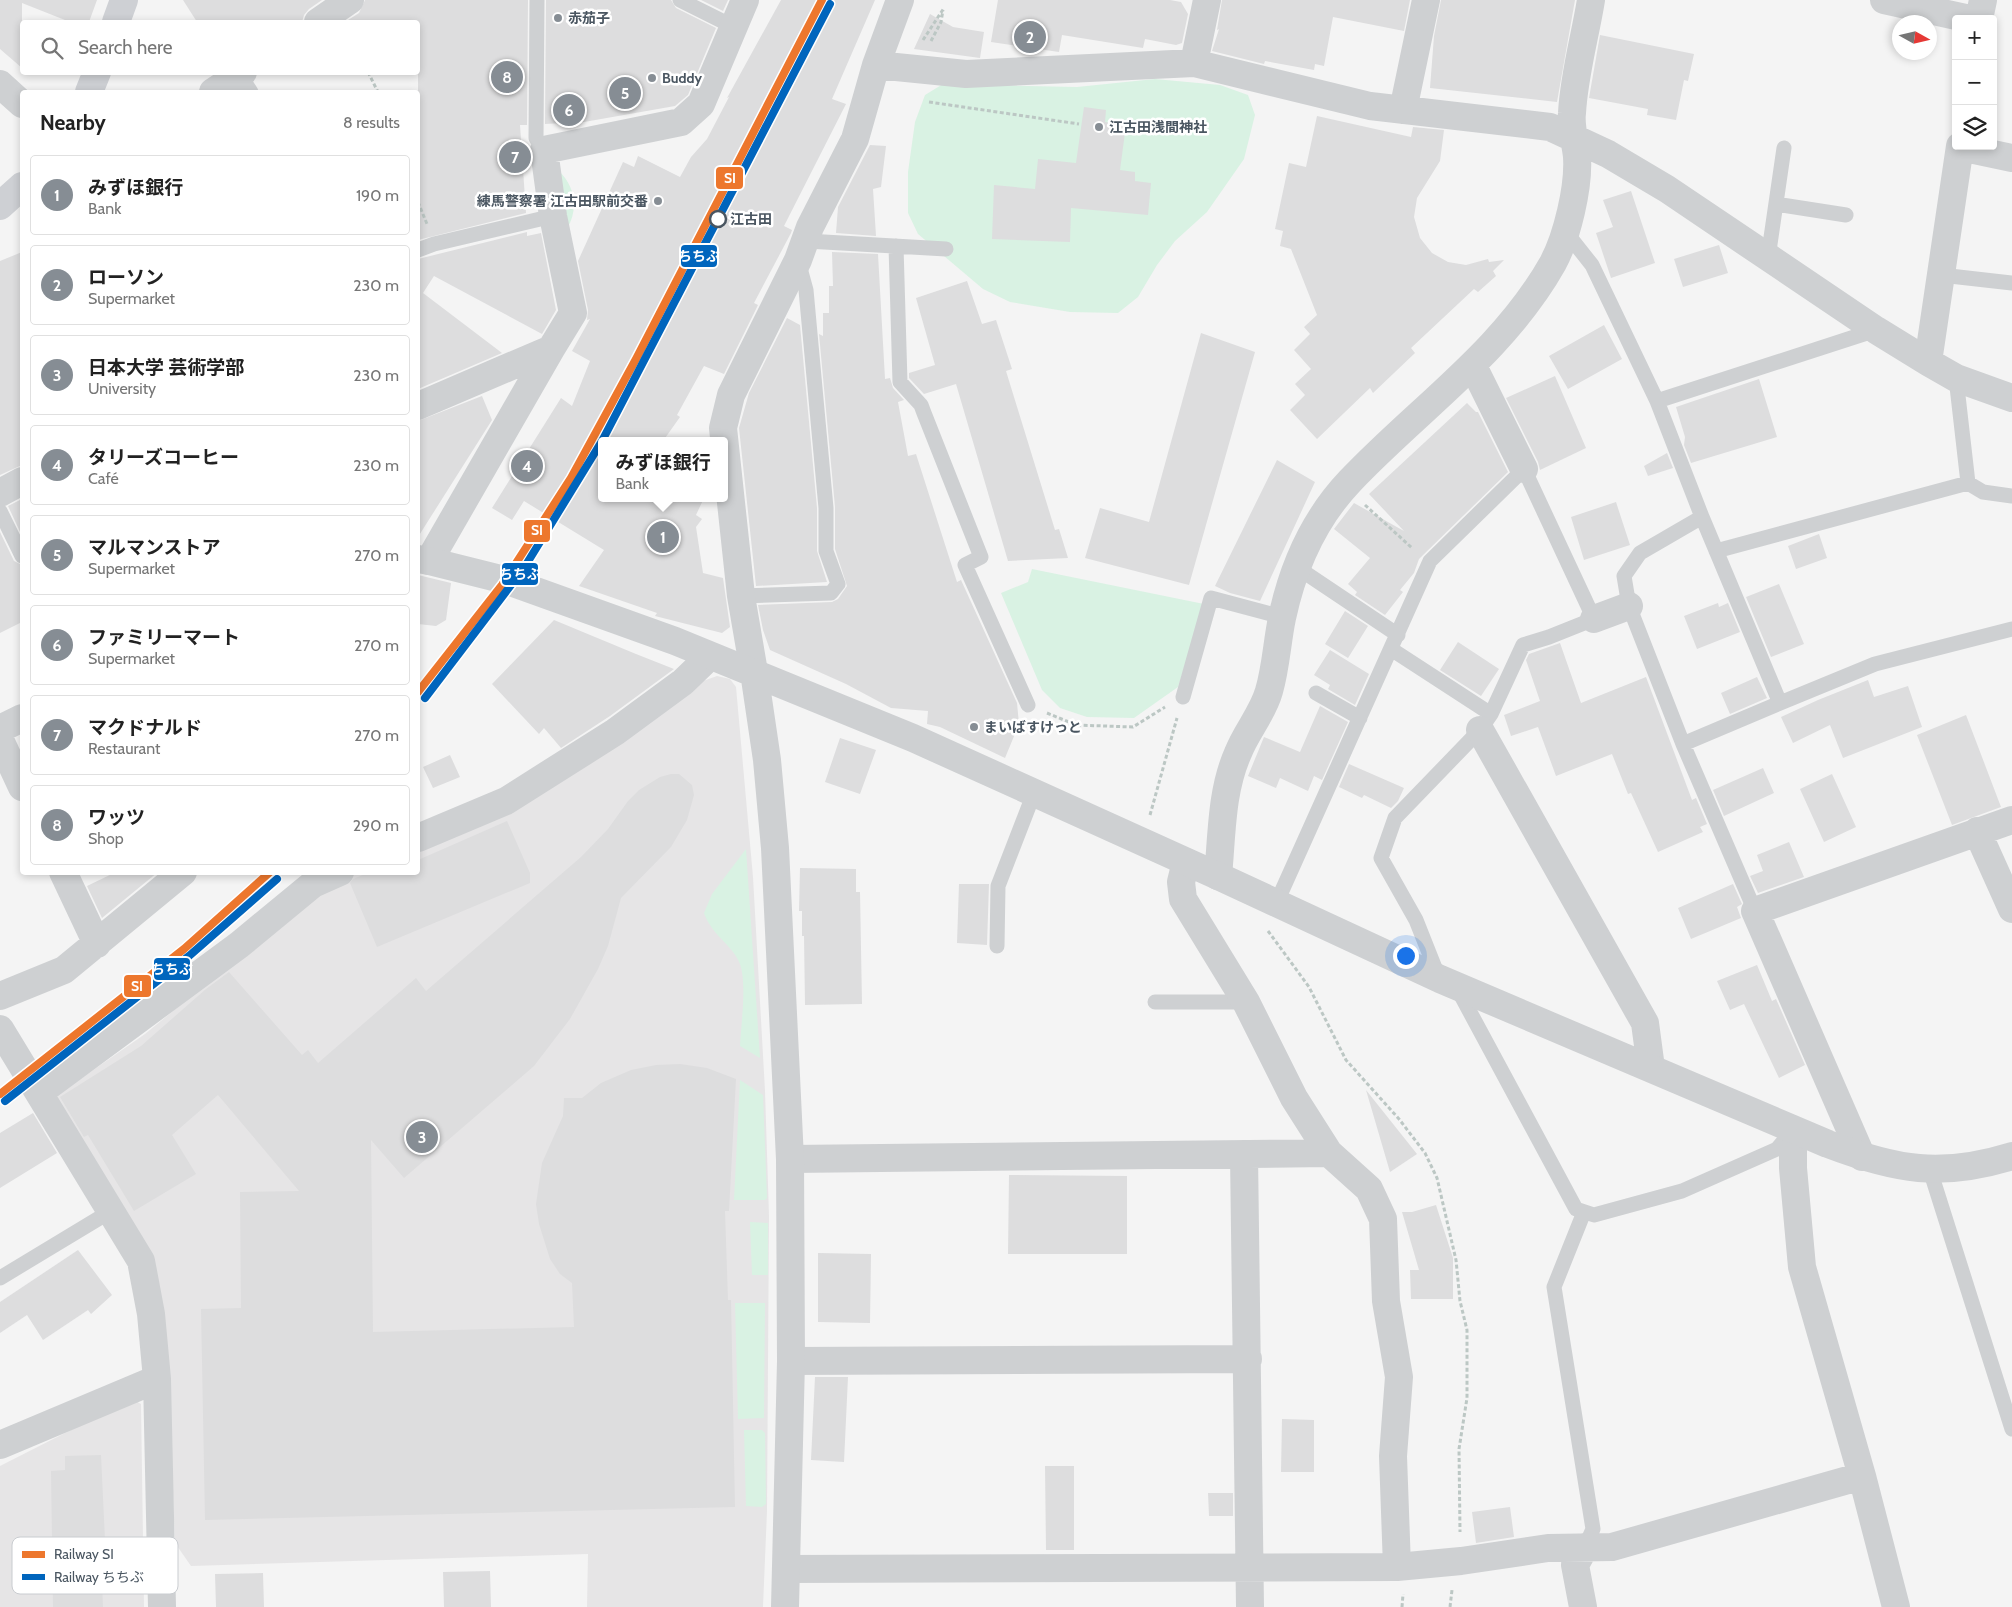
<!DOCTYPE html>
<html lang="en">
<head>
<meta charset="utf-8">
<style>
  :root { --surface:#fff; --page:#f2f2f2; --text:#222; --muted:#767676; --line:#e0e0e0; --accent:#868d94 }
  body { margin:0; font-family:Cabin,"Noto Sans JP",sans-serif; background:var(--page); color:var(--text) }
  .controls { position:absolute; right:15px; top:15px; display:grid; overflow:hidden; border-radius:5px; box-shadow:0 2px 8px #0003 }
  .controls button { width:45px; height:45px; display:grid; place-items:center; padding:0; border:0; border-bottom:1px solid var(--line); background:var(--surface); color:var(--text); font:25px sans-serif }
  .compass { position:absolute; left:1892px; top:15px; width:45px; height:45px; border-radius:50%; background:var(--surface); box-shadow:0 2px 8px #0003; rotate:98deg }
  .you { position:absolute; left:1405px; top:955px; width:18px; height:18px; margin:-12px; border:4px solid #fff; border-radius:50%; background:#1a73e8; box-shadow:0 0 0 8px #1a73e833 }
  .badge { display:grid; place-items:center; width:32px; height:32px; border-radius:50%; background:var(--accent); color:#fff; font-size:16px; font-weight:700 }
  .pin { position:absolute; translate:-50% -50%; border:2px solid #fff; box-shadow:0 1px 5px #0006 }
  .popup { position:absolute; left:598px; top:437px; width:130px; height:65px; box-sizing:border-box; display:grid; place-content:center; border-radius:5px; background:var(--surface); filter:drop-shadow(0 1px 4px #0005); font-size:16px; white-space:nowrap; color:var(--muted) }
  .popup b { font-size:19px; color:var(--text) }
  .popup::after { content:''; position:absolute; left:50%; top:100%; margin-left:-10px; border:10px solid transparent; border-top-color:var(--surface) }
  .list { margin:0; padding:0; list-style:none }
  h2 { display:flex; justify-content:space-between; align-items:center; height:65px; margin:0; padding:0 20px; font-size:21px }
  h2 small { font-size:16px; font-weight:400; color:var(--muted) }
  .list li { display:grid; grid-template-columns:32px 1fr auto; gap:15px; align-items:center; box-sizing:border-box; height:80px; margin:0 10px 10px; padding:0 10px; border:1px solid var(--line); border-radius:5px }
  .list b { display:block; font-size:19px; white-space:nowrap }
  .list p { margin:0; font-size:16px; white-space:nowrap; color:var(--muted) }
  .list em { font-size:16px; font-style:normal; color:var(--muted) }
  .icon { flex:none; width:28px; height:28px; fill:none; stroke:currentColor; stroke-width:2; stroke-linecap:round; stroke-linejoin:round }
  .map { position:relative; flex:none; width:2012px; height:1607px; overflow:hidden }
  .search { position:absolute; background:var(--surface); box-shadow:0 2px 8px #0003; left:20px; top:20px; width:400px; height:55px; display:flex; align-items:center; gap:12px; box-sizing:border-box; padding:0 18px; border-radius:5px; color:var(--muted); font-size:19px }
  .panel { position:absolute; background:var(--surface); box-shadow:0 2px 8px #0003; left:20px; top:90px; width:400px; height:785px; border-radius:5px }
  .map>svg:first-child { display:block }
</style>
</head>
<body>
<div class="map">
<svg width="2012" height="1607" viewBox="0 0 2012 1607">
  <rect width="100%" height="100%" fill="#f4f4f4"/>
  <path fill="#e6e5e6" d="M717 676 730 679 736 687 753 877 765 1091 769 1216 767 1511 763 1607H587L588 1554 191 1566 175 1543 168 1373 162 1318 53 1098 145 1034 330 882 356 873 418 872V848L703 681Z
    M132 1399 141 1404 144 1607H0V1466Z"/>
  <path fill="#d9f2e3" d="M1155 79 1220 85 1248 95 1255 115 1244 159 1207 212 1175 241 1157 265 1138 297 1118 313 1070 312 1010 302 983 289 918 234 908 213V172L915 122 925 95 943 84 1077 87Z
    M559 171C575 187 579 208 567 229Z
    M1032 569 1204 604 1178 687 1134 718 1087 717 1060 708 1042 690 1001 593 1028 582Z
    M746 849 760 1058 740 1046C741 1024 747 985 740 964 733 945 712 936 704 913L712 894Z
    M740 1080 763 1095 767 1198 765 1200H734Z
    M750 1222 768 1223V1275H752Z
    M735 1303H765L764 1418 738 1419Z
    M744 1430H762L765 1433 766 1504 762 1507 746 1506Z"/>
  <path fill="#ddddde" d="M0 0H97L89 22H70L22 3V68L0 49Z
    M183 0H322L309 9 304 15 302 22H197Z
    M365 0H528L527 125H520L526 213 418 240V22H345L359 13Z
    M546 0H671L676 8 716 28 688 95 675 106 584 122 545 124Z
    M701 0H728L723 11Z
    M781 0H875L832 99 846 104 784 226 792 230 791 233 754 303 758 305 724 374 704 366 677 415 680 417 663 441H602V498H704L696 515 702 519 696 527 703 573 723 578 730 627 722 633 655 616 657 613 579 586 604 550 524 501 512 520 492 508 561 398 572 406 590 361 572 351 590 319 587 320 588 310 578 261 623 162 634 167 638 156 680 177 691 157 707 139 729 97 727 98Z
    M998 0H1170L1181 2 1188 14 1182 43 1176 45 1145 39 1143 48 1062 35 1059 52 991 42Z
    M1222 0H1410L1404 31 1333 17 1324 66 1315 64 1314 70 1265 61 1264 64 1212 51 1219 29 1217 30Z
    M1441 0H1575L1557 102 1430 88 1434 36Z
    M930 14 953 27 984 32 980 58 914 49Z
    M1600 35 1694 54 1688 81 1684 80 1676 120 1647 115 1648 109 1589 98Z
    M1084 107 1106 110 1105 122 1126 125 1120 170 1135 172V181L1151 183 1148 215 1071 208 1070 242 992 239 994 185 1035 189 1038 159 1076 163Z
    M1317 116 1411 137 1413 127 1444 130 1440 161 1417 198 1414 217 1420 238 1432 253 1448 262 1466 265 1488 259 1489 262 1504 260 1493 271 1496 276 1478 292 1474 289 1411 348 1415 353 1373 393 1370 388 1317 439 1290 410 1305 395 1295 384 1311 369 1294 350 1310 334 1304 327 1317 315 1291 249 1280 246 1283 231 1275 229 1289 163 1306 167Z
    M870 145 886 146 881 187 873 189 876 236 836 233 838 207Z
    M1631 191 1655 263 1611 278 1596 233 1613 227 1603 200Z
    M527 232V236L541 233 556 310 542 334 434 276 423 293 502 353 418 389V259Z
    M1719 245 1728 273 1683 287 1674 259Z
    M22 252V465L0 475V261Z
    M832 252 878 254 885 379 890 378 893 388 904 400 898 402 908 456 916 454 957 582 961 580 1017 703 1019 724 1005 758 940 727 927 724 928 711 891 708 846 684 770 650 763 630 758 605 832 602 838 599 847 586 835 549V507L819 334 823 336V313H829V286H833Z
    M967 281 982 324 996 320 1012 369 1006 371 1055 530 1059 529 1068 558 1008 561 956 384 924 394 909 378V373L935 365 916 298Z
    M787 318 800 325 817 508V551L827 582 756 586 739 428 749 393Z
    M1604 325 1622 359 1568 389 1549 356Z
    M1201 333 1255 352 1189 585 1085 558 1100 508 1149 522Z
    M1555 376 1586 448 1540 470 1538 462 1506 398Z
    M1759 379 1777 437 1691 463 1684 445 1685 437 1676 407Z
    M482 396 492 420 418 537V421Z
    M1467 403 1476 412H1478L1508 472 1419 559 1414 573 1400 590 1403 592 1385 615 1355 595 1357 592 1348 584 1370 558 1334 529 1354 503 1404 531 1369 494Z
    M1667 453 1673 468 1648 476 1644 466Z
    M1277 460 1315 482 1260 601 1230 593 1215 586Z
    M22 499V536L8 506Z
    M1616 502 1630 545 1584 560 1571 517Z
    M0 532 14 561 22 565V622L0 633Z
    M1819 534 1827 558 1796 569 1788 546Z
    M418 575 451 583 446 620 436 626 418 624Z
    M1779 584 1804 644 1771 657 1746 597Z
    M1718 603 1719 607 1728 603 1740 632 1697 649 1684 616Z
    M1345 611 1368 626 1348 658 1325 644Z
    M554 620 636 654 674 669 610 716 561 748 544 728 539 734 492 684Z
    M1458 642 1499 669 1481 696 1440 670Z
    M1560 643 1581 703 1646 677 1692 800 1696 798 1707 824 1700 827 1703 832 1658 852 1631 793 1628 794 1612 754 1556 776 1538 727 1511 736 1504 715 1540 701 1526 660 1529 654Z
    M1330 650 1369 674 1355 705 1328 689 1330 685 1314 675Z
    M1757 677 1767 698 1730 714 1721 693Z
    M1868 680 1874 697 1908 686 1922 727 1843 758 1830 725 1793 743 1781 717 1818 700Z
    M1320 706 1348 722 1322 780 1314 776 1308 791 1280 778 1276 788 1248 776 1264 737 1300 752Z
    M1966 715 2001 807 1952 825 1917 735Z
    M840 738 876 750 860 794 825 782Z
    M450 755 460 777 433 788 423 767Z
    M1349 764 1404 788 1398 801 1391 808 1364 795 1362 798 1339 787Z
    M1763 768 1774 793 1724 816 1713 790Z
    M671 774H679L692 785 694 795 687 820 671 847 621 898 608 946 598 969 570 1019 534 1066 404 1178 371 1140 373 1332 574 1327 572 1283 560 1274 550 1259 539 1224 536 1204 542 1163 563 1116 564 1098H582L601 1083 631 1070 656 1065 680 1064 707 1068 736 1079 729 1211H725L728 1300H731L735 1507 205 1520 201 1309 241 1308 240 1192 299 1191 218 1095 172 1135 196 1174 134 1211 88 1135 84 1137 60 1097 141 1046 206 989 229 972 302 1055 308 1050 318 1063 416 978 426 991 581 857 608 829 628 801 639 790 660 777Z
    M1832 774 1856 827 1824 842 1800 789Z
    M507 821 530 873V883L377 947 350 883 353 879 370 872H418V860Z
    M1789 842 1804 877 1758 893 1750 876 1763 871 1757 855Z
    M800 868 856 869V892H860L862 1004 805 1005 804 936H802V911H799Z
    M116 872H158L102 918 87 886Z
    M959 884H989L987 945 957 943Z
    M1733 884 1742 904 1737 907 1741 918 1691 939 1678 908Z
    M1757 965 1772 1001 1776 999 1805 1065 1779 1078 1744 1004 1730 1010 1717 981Z
    M1366 1090 1417 1154 1390 1172Z
    M33 1113 57 1153 0 1188V1133Z
    M1009 1175 1127 1176V1254H1008Z
    M1436 1205 1453 1258V1299H1411L1410 1270H1419L1402 1212H1412Z
    M78 1250 112 1295 91 1314 88 1310 43 1340 27 1315 0 1333V1302Z
    M818 1253 871 1254 870 1323 818 1322Z
    M815 1377H848L844 1462 811 1460Z
    M1282 1419 1314 1420V1472H1281Z
    M101 1455 105 1540 138 1539 136 1583 102 1582 103 1607H53L51 1471 65 1470V1456Z
    M1045 1466H1074V1550H1046Z
    M1208 1493H1233V1516H1209Z
    M1510 1507 1514 1537 1476 1543 1472 1512Z
    M490 1571 491 1607H444L443 1572Z
    M263 1573 264 1607H216L215 1574Z"/>
  <g fill="none" stroke-linecap="round" stroke-linejoin="round">
    <path stroke="#bcc7c4" stroke-width="3" stroke-dasharray="4 2.5" stroke-linecap="butt" d="M923 40 944 8
      M931 41 941 22 943 10
      M368 72 378 92
      M929 102 1079 124
      M418 202 427 224
      M1365 505 1412 548
      M1047 713 1076 725 1133 727 1165 707
      M1150 815 1177 718
      M1268 931 1309 987 1346 1060 1399 1119 1425 1153 1437 1178 1456 1260 1460 1301 1467 1330V1398L1459 1449 1460 1532
      M1402 1607 1403 1594
      M1450 1607 1452 1590"/>
    <path stroke="#ced0d2" stroke-width="15" d="M537 0 536 138 544 150
      M680 0 734 27
      M240 75 251 92
      M1776 204 1846 215
      M1565 231 1592 265 1657 401 1702 517 1780 703 1875 664 2012 629
      M807 241 946 249
      M896 246 900 382 921 405 924 413 981 557 965 565 1028 705
      M418 250 434 244 553 216
      M1768 258 1784 148
      M1941 275 2012 283
      M1657 401 1876 330
      M1968 483 1983 492 2012 496
      M0 511 22 556
      M1702 517 1640 553 1624 576 1629 606 1683 744 1755 911
      M1716 551 1968 483 1956 378
      M1295 566 1398 635
      M741 596 831 593 838 584 826 551V508L806 290 798 261
      M1391 649 1491 714
      M1316 693 1360 718
      M1183 697 1211 598 1282 617
      M1683 744 1780 703
      M1276 904 1430 561 1524 469 1594 619 1549 637 1523 645 1491 714 1480 730 1395 818 1381 858 1416 920 1439 978
      M997 946 998 886 1034 793
      M1457 988 1576 1209 1594 1215 1682 1191 1777 1149 1792 1131
      M1155 1002H1246
      M1930 1170 2012 1429
      M1584 1212 1554 1287 1593 1529 1585 1547
      M0 1278 111 1211"/>
    <path stroke="#ced0d2" stroke-width="28" d="M1884 0 1970 19
      M1979 19 1983 0
      M318 22 350 0
      M1194 63 1207 0
      M876 65 966 74 1194 63 1370 106 1550 127 1608 154 1667 189 1876 330 1928 362 1956 378 2012 398
      M213 92 243 72
      M1403 110 1426 0
      M1960 147 2012 158
      M1928 362 1960 146
      M1473 366 1524 469
      M418 406 551 349 573 313 553 216 544 150 681 122 701 104 745 0
      M0 493 22 481
      M418 559 429 561 551 349
      M1594 619 1629 606
      M754 672 741 596 723 428 731 395 798 260 810 227 855 139 876 65 900 0
      M0 729 22 718
      M1480 730 1645 1023 1651 1068
      M0 740 22 787
      M1977 831 2012 909
      M418 838 506 801 615 732 683 682 710 656
      M1186 862 1181 882 1183 899 1246 1002 1294 1098 1329 1153 1369 1189 1383 1219 1386 1301 1399 1377 1393 1456 1397 1567
      M63 872 97 944
      M1218 876C1222 835 1221 791 1238 753 1246 732 1263 713 1269 691 1276 667 1277 642 1282 618 1293 566 1313 520 1350 481 1418 409 1503 352 1553 263 1567 237 1579 187 1577 157 1576 143 1570 128 1572 113 1574 75 1585 37 1591 0
      M0 996 64 970 183 872
      M0 1029 141 1261 151 1314 157 1379 162 1607
      M40 1092 239 945 313 884 340 872
      M1793 1130V1168L1802 1267 1862 1476 1896 1607
      M1244 1154 1250 1607
      M1862 1157 1755 911 2012 820
      M790 1159 1329 1153
      M791 1361 1248 1359
      M0 1445 157 1379
      M786 1569 1397 1567 1461 1561 1548 1548 1612 1547 1862 1476
      M1583 1607 1575 1565 1585 1547"/>
    <path stroke="#ced0d2" stroke-width="28" d="M0 84 22 104
      M429 561 505 580 675 641 913 738 1218 876 1440 979 1828 1144C1896 1170 1941 1178 2012 1156
      M754 672 767 760 775 848 790 1159 791 1361 785 1607"/>
    <path stroke="#ced0d4" stroke-width="28" d="M116 22 124 0
      M89 92 97 72
      M0 206 22 186"/>
    <g stroke="#fff" stroke-width="11">
      <path id="rail-1" d="M418 692 502 585 571 478 636 359 822 0
        M0 1094 184 949 270 872"/>
    </g>
    <g stroke="#fff" stroke-width="11">
      <path id="rail-2" d="M602 441 830 4
        M425 698 524 568 602 441
        M5 1101 189 956 277 879"/>
    </g>
    <use href="#rail-1" stroke="#ed772d" stroke-width="8"/>
    <use href="#rail-2" stroke="#0065bd" stroke-width="8"/>
  </g>
  <g fill="#868d94" stroke="#fff" stroke-width="2">
    <circle cx="558" cy="18" r="5"/>
    <circle cx="652" cy="78" r="5"/>
    <circle cx="1099" cy="127" r="5"/>
    <circle cx="658" cy="201" r="5"/>
    <circle cx="974" cy="727" r="5"/>
  </g>
  <circle fill="#fff" stroke="#4a5661" stroke-width="2.5" cx="718" cy="219" r="8"/>
  <g text-anchor="middle" dominant-baseline="central" stroke-width="5" stroke-linejoin="round" paint-order="stroke">
    <g font-size="14" font-weight="bold" fill="#4a5661" stroke="#fff" text-anchor="start">
      <text x="568" y="18">赤茄子</text>
      <text x="662" y="78">Buddy</text>
      <text x="1109" y="127">江古田浅間神社</text>
      <text x="648" y="201" text-anchor="end">練馬警察署 江古田駅前交番</text>
      <text x="984" y="727">まいばすけっと</text>
    </g>
    <g font-size="14" font-weight="bold" fill="#4a5661" stroke="#fff" text-anchor="start">
      <text x="730" y="219">江古田</text>
    </g>
  </g>
  <rect x="12" y="1537" width="166" height="57" rx="8" fill="#fff" stroke="#c9ccd0" stroke-width="1"/>
  <rect x="22" y="1551" width="23" height="7" fill="#ed772d"/>
  <rect x="22" y="1574" width="23" height="6" fill="#0065bd"/>
  <g font-size="14" fill="#4a5661">
    <text x="54" y="1559">Railway SI</text>
    <text x="54" y="1582">Railway ちちぶ</text>
  </g>
  <g stroke="#fff" stroke-width="2">
    <rect x="715" y="166" width="29" height="24" rx="5" fill="#ed772d"/>
    <rect x="680" y="244" width="38" height="24" rx="5" fill="#0065bd"/>
    <rect x="523" y="519" width="28" height="24" rx="5" fill="#ed772d"/>
    <rect x="501" y="562" width="38" height="24" rx="5" fill="#0065bd"/>
    <rect x="153" y="957" width="38" height="24" rx="5" fill="#0065bd"/>
    <rect x="123" y="974" width="29" height="24" rx="5" fill="#ed772d"/>
  </g>
  <g font-size="14" text-anchor="middle" font-weight="bold" fill="#fff">
    <text x="730" y="183">SI</text>
    <text x="699" y="261">ちちぶ</text>
    <text x="537" y="535">SI</text>
    <text x="520" y="579">ちちぶ</text>
    <text x="172" y="974">ちちぶ</text>
    <text x="137" y="991">SI</text>
  </g>
</svg>
<div class="controls">
<button>+</button>
<button>−</button>
<button><svg class="icon" aria-label="layers" viewBox="0 0 24 24"><path d="M12 4l9 5-9 5-9-5zM3 14l9 5 9-5"/></svg></button>
</div>
<svg class="compass" viewBox="-18 -18 36 36"><path d="M0-13l5 13h-10z" fill="#e53935"/><path d="M0 13l5-13h-10z" fill="#767676"/></svg>
<div class="you"></div>
<div class="pin badge" style="left:663px;top:537px">1</div>
<div class="popup"><b>みずほ銀行</b>Bank</div>
<div class="pin badge" style="left:1030px;top:37px">2</div>
<div class="pin badge" style="left:422px;top:1137px">3</div>
<div class="pin badge" style="left:527px;top:466px">4</div>
<div class="pin badge" style="left:625px;top:93px">5</div>
<div class="pin badge" style="left:569px;top:110px">6</div>
<div class="pin badge" style="left:515px;top:157px">7</div>
<div class="pin badge" style="left:507px;top:77px">8</div>
<div class="search"><svg class="icon" aria-label="search" viewBox="0 0 24 24"><circle cx="10" cy="10" r="6"/><path d="M15 15l6 6"/></svg>Search here</div>
<section class="panel">
<h2>Nearby<small>8 results</small></h2>
<ul class="list">
<li><span class="badge">1</span><div><b>みずほ銀行</b><p>Bank</p></div><em>190 m</em></li>
<li><span class="badge">2</span><div><b>ローソン</b><p>Supermarket</p></div><em>230 m</em></li>
<li><span class="badge">3</span><div><b>日本大学 芸術学部</b><p>University</p></div><em>230 m</em></li>
<li><span class="badge">4</span><div><b>タリーズコーヒー</b><p>Café</p></div><em>230 m</em></li>
<li><span class="badge">5</span><div><b>マルマンストア</b><p>Supermarket</p></div><em>270 m</em></li>
<li><span class="badge">6</span><div><b>ファミリーマート</b><p>Supermarket</p></div><em>270 m</em></li>
<li><span class="badge">7</span><div><b>マクドナルド</b><p>Restaurant</p></div><em>270 m</em></li>
<li><span class="badge">8</span><div><b>ワッツ</b><p>Shop</p></div><em>290 m</em></li>
</ul>
</section>
</div>
</body>
</html>
